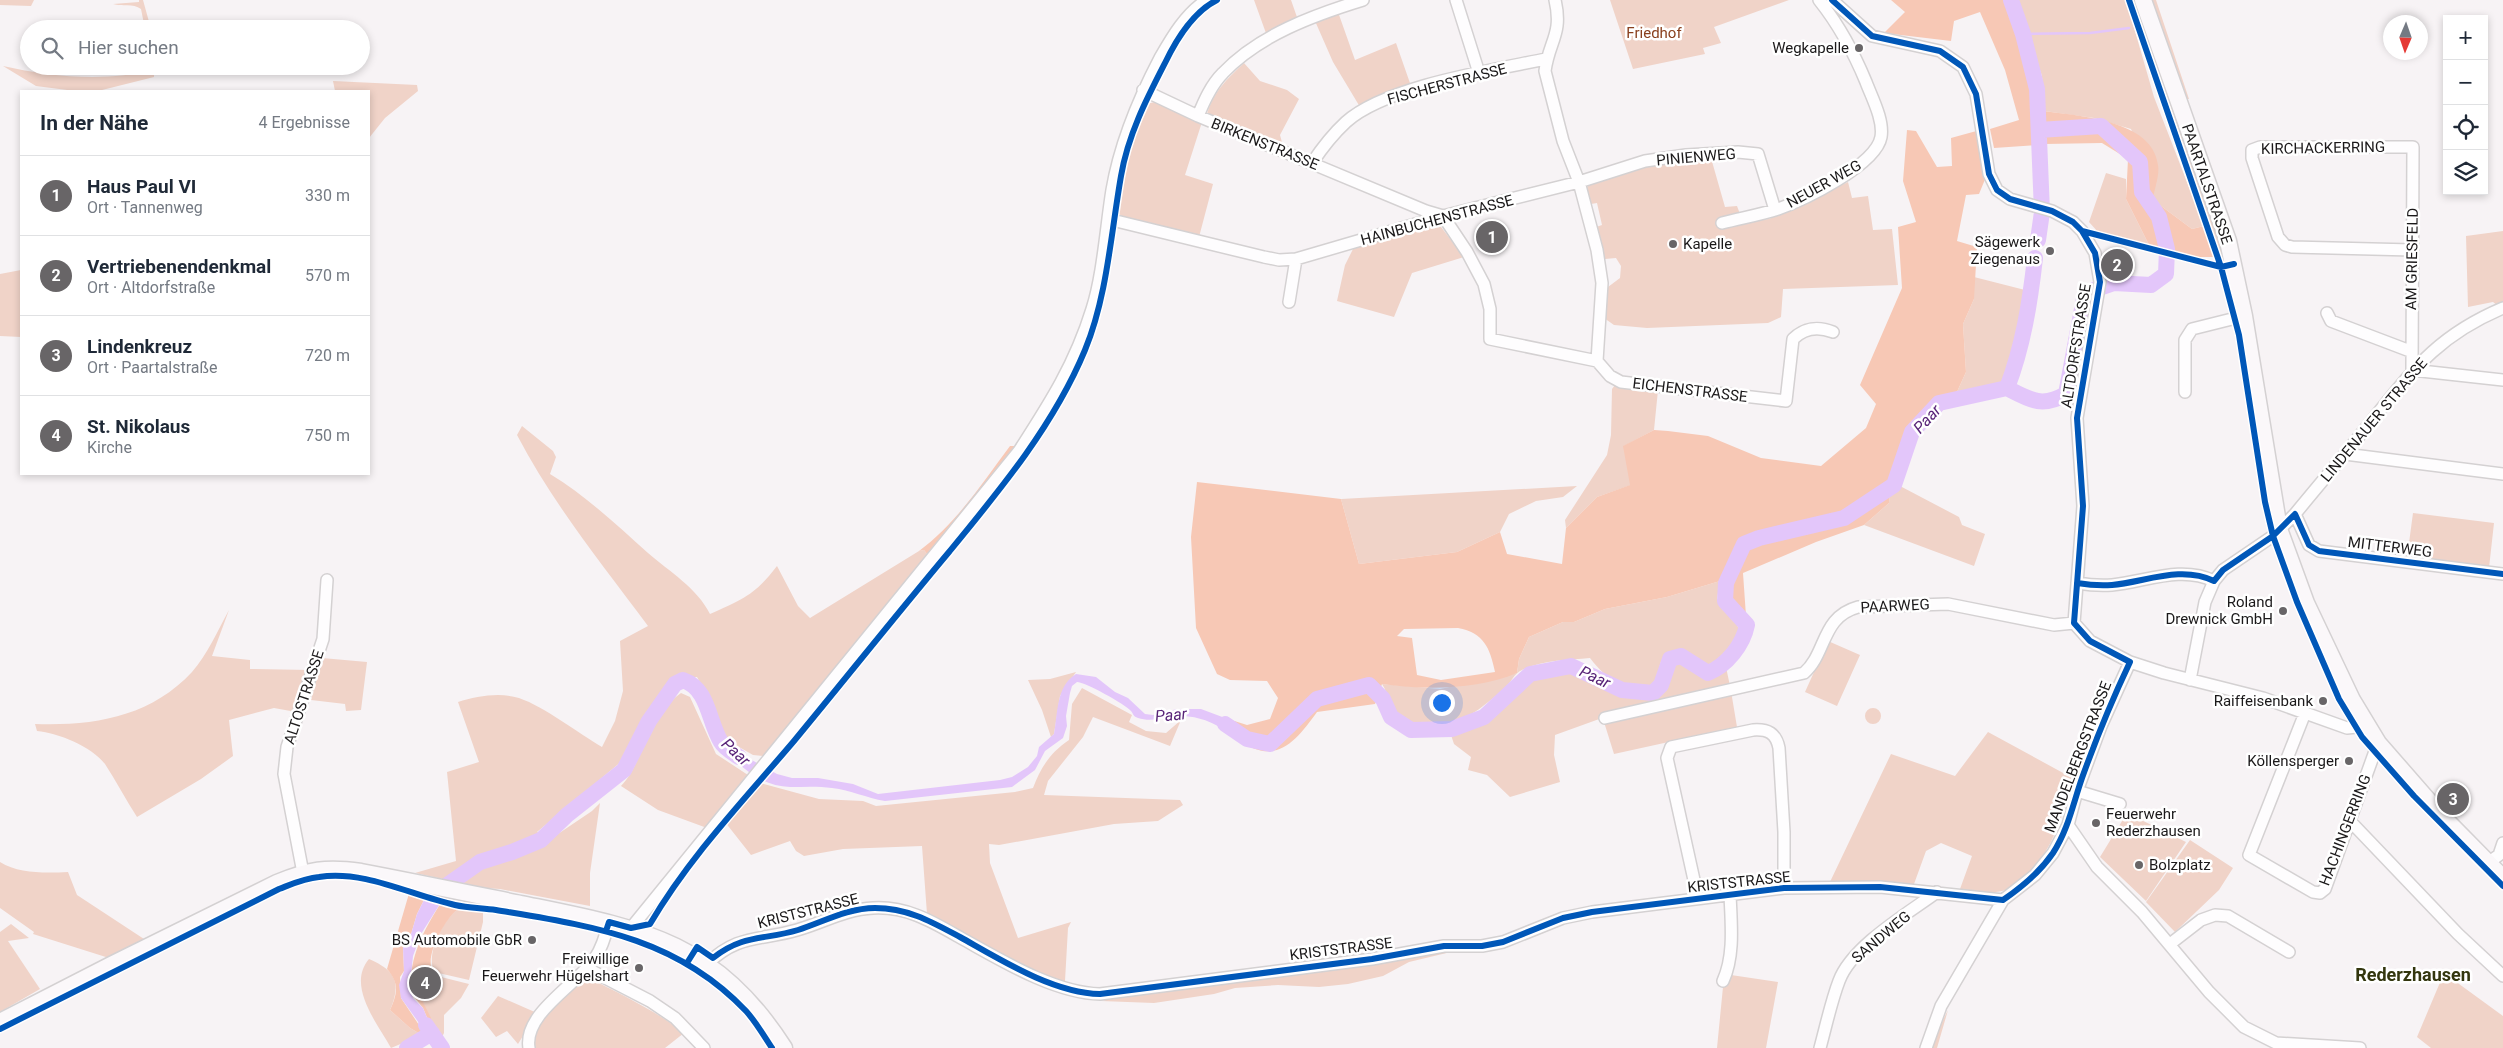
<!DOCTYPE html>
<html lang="de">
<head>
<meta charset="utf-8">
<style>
  :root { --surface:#fff; --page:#f6f6f7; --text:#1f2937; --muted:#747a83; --line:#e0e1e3; --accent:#686567 }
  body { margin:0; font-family:Roboto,sans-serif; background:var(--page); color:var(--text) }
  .controls { position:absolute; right:15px; top:15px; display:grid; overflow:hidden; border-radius:0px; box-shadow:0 2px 8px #0003 }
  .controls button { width:45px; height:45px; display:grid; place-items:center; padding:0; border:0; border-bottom:1px solid var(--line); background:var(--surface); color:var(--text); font:25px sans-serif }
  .compass { position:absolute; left:2383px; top:15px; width:45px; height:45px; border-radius:50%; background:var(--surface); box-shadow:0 2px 8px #0003; rotate:182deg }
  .you { position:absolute; left:1441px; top:702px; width:18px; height:18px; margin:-12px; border:4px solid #fff; border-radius:50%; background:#1a73e8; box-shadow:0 0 0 8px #1a73e833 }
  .badge { display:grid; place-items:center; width:32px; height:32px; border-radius:50%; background:var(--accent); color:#fff; font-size:16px; font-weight:700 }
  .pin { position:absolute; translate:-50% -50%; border:2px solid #fff; box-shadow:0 1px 5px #0006 }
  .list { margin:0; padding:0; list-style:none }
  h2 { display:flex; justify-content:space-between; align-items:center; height:65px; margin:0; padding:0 20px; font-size:21px }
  h2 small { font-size:16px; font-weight:400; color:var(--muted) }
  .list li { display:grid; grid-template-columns:32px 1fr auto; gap:15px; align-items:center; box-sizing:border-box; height:80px; padding:0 20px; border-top:1px solid var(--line) }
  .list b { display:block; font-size:19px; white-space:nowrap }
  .list p { margin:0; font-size:16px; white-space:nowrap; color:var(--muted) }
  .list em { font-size:16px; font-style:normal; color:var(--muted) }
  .icon { flex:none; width:28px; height:28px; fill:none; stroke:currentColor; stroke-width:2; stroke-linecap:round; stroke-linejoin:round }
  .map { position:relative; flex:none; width:2503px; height:1048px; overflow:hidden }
  .search { position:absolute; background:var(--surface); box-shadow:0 2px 8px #0003; left:20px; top:20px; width:350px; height:55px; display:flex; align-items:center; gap:12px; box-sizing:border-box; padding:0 18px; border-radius:28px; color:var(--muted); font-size:19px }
  .panel { position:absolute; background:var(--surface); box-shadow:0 2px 8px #0003; left:20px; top:90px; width:350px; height:385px; border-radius:0px }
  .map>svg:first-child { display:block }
</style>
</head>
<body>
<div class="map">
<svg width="2503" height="1048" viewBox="0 0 2503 1048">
  <rect width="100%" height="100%" fill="#f7f3f5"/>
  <path fill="#f0d3c8" d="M0 0H34L31 6 0 5Z
    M139 0H143L151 29H145L141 9C133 3 122 7 113 4L139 2Z
    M1254 0H1291L1298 20 1267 36Z
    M1610 0H1789L1714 27 1721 43 1703 48 1705 54 1633 69Z
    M2016 0H2126L2154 97 2204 226 2192 229 2153 200 2154 187 2131 129 2094 118 2044 111 2042 76Z
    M2134 0H2141L2228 258H2222Z
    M2145 0H2156L2189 99H2184Z
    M1338 12 1355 60 1396 43 1411 86 1360 107 1333 62 1315 21Z
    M1244 63 1260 81 1287 90 1299 99 1280 135 1283 146 1207 114C1214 91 1227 79 1244 63Z
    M3 66C51 77 105 82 154 70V66V77L98 91H75L36 86Z
    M333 81 417 85 418 91 385 118 369 138V91H335Z
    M1155 102 1202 122 1185 175 1213 184 1199 237 1122 217 1118 212 1132 142 1146 104Z
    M1711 158 1725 207 1737 206 1743 222 1769 219 1848 182 1852 198 1868 196 1873 230 1892 229 1898 285 1783 289 1781 317 1768 323 1647 328 1614 325 1604 318 1608 287 1620 278 1621 266 1616 258 1605 259 1596 227 1602 225 1597 203 1591 204 1587 188 1588 184 1647 166Z
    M2106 173 2126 179V199L2150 247 2098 232 2089 222Z
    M1438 223 1464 257 1412 273 1394 317 1337 301 1345 265 1353 249Z
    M2503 231V304L2498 306 2493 302 2468 307 2466 236Z
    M21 270V337L0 336V274Z
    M1974 277 2025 290 2008 381 1956 394 1966 372 1963 324 1974 299Z
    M1615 385 1658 390 1654 430 1624 446 1631 485 1597 497 1566 528 1565 520 1607 455 1611 435 1612 389Z
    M522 426 553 451 556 457 550 474C585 495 618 526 648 553 670 572 697 588 710 614 743 599 755 595 777 566L798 606 810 618 919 551 924 550 927 554 925 560 763 756 753 755 732 743 718 727 709 698 697 677 680 679 670 686 642 725 622 761 537 832 552 838 592 811 600 803 590 873V906L500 889 485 888 415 873 456 861 447 772 479 762 458 702C477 696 500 692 519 698 545 707 578 733 602 747L615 721 623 691 620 641 648 626C602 564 553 504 517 435Z
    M1577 486 1563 497 1536 501 1509 514 1500 532 1457 552 1359 564 1341 499Z
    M1900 486 1959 517 1962 525 1985 534 1974 566 1864 525 1889 503 1890 490Z
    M2413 513 2494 523 2489 568 2407 558Z
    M1720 581 1717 599 1736 622 1740 632 1731 649 1710 668 1702 665 1682 649C1652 652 1665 672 1650 688 1621 684 1609 683 1590 658 1568 660 1543 660 1522 670 1514 673 1511 683 1504 689 1479 710 1458 729 1423 726 1414 726 1406 725 1399 718 1390 710 1389 694 1382 684L1440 689 1517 673 1519 659 1529 637 1563 622H1574L1605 609 1667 597Z
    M229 610 212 656 250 660V669L310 670 296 712 274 708 229 720 233 756 201 779 137 817C126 800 116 781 105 764 91 746 58 733 37 731L35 724C94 726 150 717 192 672 207 655 218 630 229 610Z
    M1828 641 1860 655 1837 706 1805 692Z
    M322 658 367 662 361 710 346 711 345 704 311 700Z
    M1684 661C1703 677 1704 679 1726 667L1730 686 1602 718 1555 735 1554 755 1560 782 1510 797 1487 775 1468 770 1471 757 1454 744 1451 735 1485 720 1530 679 1571 673 1589 676 1608 691 1650 696 1662 690 1673 662Z
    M1076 672 1060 696 1054 734 1051 737 1042 710 1028 680 1050 679Z
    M1082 688 1132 715 1129 722 1146 731 1166 733 1181 720 1170 746 1093 717 1083 737 1048 781 1044 795 1180 800 1183 805 1158 821 1114 824 999 845 989 844 990 863 1018 938 1071 922 1068 928 1065 981H1057L1032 969 927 914 922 846 843 849 804 856 796 851 790 841 751 855 725 822 760 783 819 799 863 801 876 806 1015 792 1033 788C1041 767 1050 753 1069 740L1072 704Z
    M1731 691 1737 727 1614 754 1604 722Z
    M681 693 690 697 716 754 748 775 707 828 658 810 621 786C636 770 638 755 647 736 654 721 667 703 681 693Z
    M1865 716a8 8 0 1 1 16 0a8 8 0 1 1-16 0Z
    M1988 732 2076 780C2059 816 2058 844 2027 874 2021 880 2014 887 2006 890 1991 895 1975 891 1960 889L1972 856 1941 843 1926 851 1914 884H1829L1891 754 1955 776Z
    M2127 813 2186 842 2146 901 2100 857Z
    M2190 840 2233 868 2219 890 2175 932 2146 902Z
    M0 862C19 874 46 873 68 872L77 895 144 939 109 958 33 934 34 932 0 908Z
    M457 910 483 912V922L469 980 434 972C426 954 442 921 457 910Z
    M11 924 29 938 8 941 40 989 0 1012V932Z
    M1455 951 1409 962 1383 976 1348 984 1319 987 1278 985 1235 988 1214 994 1154 1003 1101 1001 1136 994 1346 968 1431 953Z
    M369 959C397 971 401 984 390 1010L410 1028 422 1035 391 1048C378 1024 346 986 369 959Z
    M2444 973 2503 1016V1048H2431L2417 1037Z
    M1731 975 1778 982 1766 1048H1717L1723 987Z
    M437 976 469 984 461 998 444 1015V1033L441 1039C431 1027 428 1012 420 997L442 992Z
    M587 977C620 994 655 1010 684 1033L665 1048H534C535 1017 560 1000 581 979Z
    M498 996 537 1013 518 1044 507 1031 496 1037 481 1018Z
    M1948 1010 1937 1048H1931L1932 1042Z"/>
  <path fill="#f7c8b5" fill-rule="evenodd" d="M1891 0H2011L2032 72 2037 145 1994 148 1990 129 2019 120 2005 70 1980 12 1954 21 1951 41 1884 33 1905 12Z
    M2044 111C2079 116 2153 120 2158 165 2160 175 2154 189 2153 200L2192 229 2204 226 2215 257H2181L2150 247 2126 199 2128 159 2102 143 2045 144Z
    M1907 130 1916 131 1937 167 1952 166 1951 138 1980 130 1986 177 1979 194 1966 195 1957 241 1977 247 1974 299 1963 324 1966 372 1956 394C1949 397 1940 398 1934 402 1906 419 1892 472 1889 503L1864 525 1816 542 1743 573 1746 616C1730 606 1730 599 1730 581H1720L1667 597 1605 609 1574 622H1563L1529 637 1519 659 1517 673C1477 690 1425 690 1382 684L1375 704 1317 712C1296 741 1276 767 1239 740L1246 734 1225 718 1247 725 1270 719 1278 698 1267 681 1230 680 1217 674 1196 628 1191 537 1197 482 1341 499 1359 564 1457 552 1500 532 1507 554 1562 564 1566 528 1597 497 1630 485 1623 446 1654 430 1668 431 1708 436 1761 458 1821 466 1866 428 1876 404 1860 385 1902 288 1898 227 1916 222 1903 181ZM1458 628C1484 633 1490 648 1495 672L1441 680 1417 675 1412 638 1397 636 1404 629Z
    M1010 446H1015L1013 451 925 560 927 554 924 550 919 551C956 524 983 482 1010 446Z
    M410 890 428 892 417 914 409 941 403 946 404 971 400 977 401 998 425 1034 422 1035 410 1028 390 1010C397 994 400 984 387 969Z
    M445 896 457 910C445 919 428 951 431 966 433 974 439 983 442 992L421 998 431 1018V1027L423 1008 411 993C408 955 426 927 445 896Z"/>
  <path fill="#e3c6fa" d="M1076 674 1096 677 1115 692 1128 698 1145 714 1153 715 1177 709H1201L1225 718 1247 735 1239 740C1219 725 1199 713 1172 717 1161 718 1150 722 1138 718 1133 716 1134 715 1131 711 1125 704 1085 682 1077 682L1072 686 1070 693 1066 716 1067 726 1063 738 1045 751 1035 770 1012 787 885 801C866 798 851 790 832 788 818 786 804 787 790 787 760 786 738 766 721 743L777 774 792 778H818L853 784 878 794 1000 780 1012 777 1028 767 1037 756 1039 747 1054 734C1058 713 1056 686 1076 674Z
    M428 892 445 896 421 934 413 956 410 985 413 998 423 1008 431 1027 441 1039 434 1044 401 998 399 985 404 971 403 946 409 941 417 914Z"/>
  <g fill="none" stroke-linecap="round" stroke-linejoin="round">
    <path stroke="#e3c6fa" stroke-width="2.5" d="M2023 34 2090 33 2129 28"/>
    <path stroke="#e3c6fa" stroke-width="16" d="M2011 0 2023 34 2037 89 2042 212 2038 240
      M2007 388C2030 400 2042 408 2066 394L2085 293 2114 283 2151 285 2166 274 2167 249 2159 217 2142 192 2140 162 2101 126 2039 130
      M1225 724 1247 739 1270 744 1317 699 1369 685 1383 699 1391 717 1411 730 1452 729 1484 717 1530 674 1571 666 1622 690 1653 693 1661 685 1670 659 1681 656 1708 673C1727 665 1743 645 1747 625L1725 601 1726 583 1744 544 1759 538 1844 518 1894 485 1912 432 1939 403 2007 388C2023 346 2030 303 2035 258
      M437 897 443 888 480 862 512 852 541 840 567 815 624 770 649 721 675 684 683 680C709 689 708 721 721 742 724 748 733 753 739 757
      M426 1025 442 1048
      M407 1048 432 1033"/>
    <g stroke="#d4d1d2" stroke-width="14">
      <path id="street" d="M1456 0 1479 73
        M1555 0C1563 34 1549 41 1545 71L1563 141 1579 182 1597 250 1602 283 1597 361 1610 376 1621 382 1786 401 1793 339C1804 328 1818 326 1833 332
        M1832 0 1872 36 1940 51 1963 67 1976 94 1989 174 1997 190 2010 199 2052 211 2073 222 2082 231 2095 253 2100 282 2077 418 2083 506 2074 623 2090 641 2130 662 2164 673 2263 698 2347 728 2357 727 2366 723
        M1143 90 1198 116 1426 211 1443 216 1467 252 1484 284 1490 309V339L1597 361
        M1198 116C1204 101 1211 85 1223 73 1259 35 1314 15 1363 0
        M1312 163C1322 148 1333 134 1346 122 1386 86 1493 70 1546 59
        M1108 219 1264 257 1279 260 1296 259 1443 216 1579 182 1645 161 1686 155 1738 152 1758 154 1775 210
        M1722 223C1741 218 1760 215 1778 209 1804 200 1876 165 1881 137 1884 120 1872 98 1866 82 1854 53 1839 25 1819 0
        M2412 250 2292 247 2285 245 2278 237 2252 158V150L2260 147H2413L2412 370 2503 380
        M1289 302 1296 259
        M2327 313 2331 321 2410 351
        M2185 392V340L2192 329 2244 316
        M2345 454 2503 474
        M2295 514 2309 545 2319 551 2503 574
        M2077 583C2089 585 2100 586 2112 585 2145 582 2181 565 2214 581L2223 570 2273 536 2295 514C2318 486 2342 458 2365 429 2410 374 2434 337 2503 308
        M2190 680 2205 602 2214 581
        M2305 713 2249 855 2313 892 2320 893 2325 889 2378 743
        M1605 718 1804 673C1827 653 1821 617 1858 607L1948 604 2054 625 2074 623
        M2077 791 2120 804
        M2350 821 2458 934 2503 976
        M2068 825 2097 867 2142 912 2209 992 2244 1027 2276 1043 2360 1048
        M2488 863 2499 855 2503 843
        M303 873 284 774 287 747 323 639 327 580
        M1698 898 1667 758 1671 747 1753 730C1768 729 1776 733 1779 748L1784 832V888
        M631 928 1019 451C1050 403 1075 364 1092 309 1103 275 1106 227 1112 190 1120 143 1138 100 1160 58 1172 37 1186 13 1207 0
        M2170 944 2201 920 2215 915 2228 916 2289 952
        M707 964C738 934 759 941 797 930 822 923 846 909 873 908 907 906 933 922 961 938 1001 960 1054 993 1100 994L1372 959 1444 946H1482L1503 942 1563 918 1592 912 1784 888 1880 887 2003 900
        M586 968 650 1001 675 1018 704 1048
        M1723 981C1735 955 1731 922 1730 894
        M529 1048C523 1013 578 984 595 958 602 948 606 934 609 922
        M1820 1048C1826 1026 1831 1002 1839 981 1852 946 1907 914 1937 892
        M1926 1048 1941 1006 2003 900 2035 875 2053 853 2068 825 2077 791 2101 726 2130 662"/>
    </g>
    <g stroke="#d4d1d2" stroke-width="19">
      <path id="secondary" d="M2143 0 2228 241 2244 316 2279 529 2306 603 2352 700 2378 743 2440 814 2503 878
        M0 1022 111 965 277 883C309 870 326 867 361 872 414 882 467 893 521 904 638 928 714 939 784 1048"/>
    </g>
    <use href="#street" stroke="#fefdfe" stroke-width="11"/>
    <use href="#secondary" stroke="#fbf8fa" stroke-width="16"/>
    <g stroke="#fff" stroke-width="9">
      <path id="cycleway" d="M2129 0 2221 267 2239 335 2265 502 2273 536 2297 602 2339 699 2362 737 2414 796 2503 886
        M2082 231 2221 267 2234 264
        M2077 583C2089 585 2100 586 2112 585 2145 582 2181 565 2214 581L2223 570 2273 536 2295 514 2309 545 2319 551 2503 574
        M606 931 609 922 631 928 650 924C690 856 744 800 794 741 846 678 897 614 949 552 1000 490 1054 425 1085 350 1107 297 1111 233 1121 176 1128 135 1146 100 1165 63 1176 40 1193 12 1217 0
        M687 963 697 947 713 958C743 934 765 940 798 930 823 922 848 908 875 908 908 908 932 922 960 937 1001 960 1053 993 1100 994L1372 959 1444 946H1482L1503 942 1563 918 1592 912 1784 888 1880 887 2003 900C2022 887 2040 872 2053 853 2068 830 2073 804 2082 778 2096 739 2112 700 2130 662L2090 641 2074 623 2083 506 2077 418 2100 282 2095 253 2082 231 2073 222 2052 211 2010 199 1997 190 1989 174 1976 94 1963 67 1940 51 1872 36 1832 0
        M0 1029 279 889C292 884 305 878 319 877 365 870 410 895 455 905 468 908 482 908 496 910 591 926 676 937 746 1011 756 1022 764 1036 772 1048"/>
    </g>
    <use href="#cycleway" stroke="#0057b8" stroke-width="6"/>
  </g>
  <g fill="#686567" stroke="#fff" stroke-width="2">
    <circle cx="1859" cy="48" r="5"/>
    <circle cx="1673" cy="244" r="5"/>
    <circle cx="2050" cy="251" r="5"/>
    <circle cx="2283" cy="611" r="5"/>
    <circle cx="2323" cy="701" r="5"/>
    <circle cx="2349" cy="761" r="5"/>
    <circle cx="2096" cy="823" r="5"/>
    <circle cx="2139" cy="865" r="5"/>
    <circle cx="532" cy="940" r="5"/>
    <circle cx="639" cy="968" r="5"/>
  </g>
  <g text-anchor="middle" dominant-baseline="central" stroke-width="5" stroke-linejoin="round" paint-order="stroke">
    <g font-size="15" fill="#893f1d" stroke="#fff">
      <text x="1654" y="33">Friedhof</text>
    </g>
    <g font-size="15" fill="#1b191a" stroke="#fff" text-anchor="end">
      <text x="1849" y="48">Wegkapelle</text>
      <text x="2040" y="242">Sägewerk<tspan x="2040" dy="17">Ziegenaus</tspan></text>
      <text x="1683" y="244" text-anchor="start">Kapelle</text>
      <text x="2273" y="602">Roland<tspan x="2273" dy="17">Drewnick GmbH</tspan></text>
      <text x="2313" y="701">Raiffeisenbank</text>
      <text x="2339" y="761">Köllensperger</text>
      <text x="2106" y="814" text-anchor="start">Feuerwehr<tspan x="2106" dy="17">Rederzhausen</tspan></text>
      <text x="2149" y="865" text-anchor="start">Bolzplatz</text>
      <text x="522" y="940">BS Automobile GbR</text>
      <text x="629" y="959">Freiwillige<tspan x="629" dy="17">Feuerwehr Hügelshart</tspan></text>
    </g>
    <g font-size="15" fill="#1b191a" stroke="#fff">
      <text transform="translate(1447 84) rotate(-15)">FISCHERSTRASSE</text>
      <text transform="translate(1265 144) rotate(22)">BIRKENSTRASSE</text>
      <text transform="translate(2323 148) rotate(-1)">KIRCHACKERRING</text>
      <text transform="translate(1696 157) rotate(-5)">PINIENWEG</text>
      <text transform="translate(1824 184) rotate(-29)">NEUER WEG</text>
      <text transform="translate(2207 184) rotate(71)">PAARTALSTRASSE</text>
      <text transform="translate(1437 220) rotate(-15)">HAINBUCHENSTRASSE</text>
      <text transform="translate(2412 259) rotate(-89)">AM GRIESFELD</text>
      <text transform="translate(2076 346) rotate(-81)">ALTDORFSTRASSE</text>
      <text transform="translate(1690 390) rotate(7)">EICHENSTRASSE</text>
      <text transform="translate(2374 420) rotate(-50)">LINDENAUER STRASSE</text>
      <text transform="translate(2390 547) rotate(7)">MITTERWEG</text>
      <text transform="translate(1895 606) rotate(-3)">PAARWEG</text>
      <text transform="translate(304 697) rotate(-72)">ALTOSTRASSE</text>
      <text transform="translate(2078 757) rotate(-69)">MANDELBERGSTRASSE</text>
      <text transform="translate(2345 830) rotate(-69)">HACHINGERRING</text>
      <text transform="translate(1739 882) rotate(-6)">KRISTSTRASSE</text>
      <text transform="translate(808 911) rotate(-14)">KRISTSTRASSE</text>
      <text transform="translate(1881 937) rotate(-40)">SANDWEG</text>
      <text transform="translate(1341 949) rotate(-7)">KRISTSTRASSE</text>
    </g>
    <g font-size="16" font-style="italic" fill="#582478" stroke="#fff">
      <text transform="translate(1927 419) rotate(-47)">Paar</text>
      <text transform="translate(1595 677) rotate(25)">Paar</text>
      <text transform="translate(1171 715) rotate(-5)">Paar</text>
      <text transform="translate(736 752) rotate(43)">Paar</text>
    </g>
    <g font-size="18" font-weight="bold" fill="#33360e" stroke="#fff">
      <text x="2413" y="974">Rederzhausen</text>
    </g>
  </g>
</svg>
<div class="controls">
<button>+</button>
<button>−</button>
<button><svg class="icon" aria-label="locate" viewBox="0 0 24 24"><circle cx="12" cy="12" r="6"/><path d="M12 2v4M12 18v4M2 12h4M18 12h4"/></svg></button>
<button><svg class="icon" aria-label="layers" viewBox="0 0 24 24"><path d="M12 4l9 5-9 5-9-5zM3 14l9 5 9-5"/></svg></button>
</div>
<svg class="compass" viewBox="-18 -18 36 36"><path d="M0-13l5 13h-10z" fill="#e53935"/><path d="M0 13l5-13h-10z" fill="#747a83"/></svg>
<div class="you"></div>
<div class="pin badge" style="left:1492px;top:237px">1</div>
<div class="pin badge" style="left:2117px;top:265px">2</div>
<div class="pin badge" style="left:2453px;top:799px">3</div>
<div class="pin badge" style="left:425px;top:983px">4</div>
<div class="search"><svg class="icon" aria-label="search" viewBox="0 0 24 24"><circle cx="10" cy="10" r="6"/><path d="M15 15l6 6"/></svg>Hier suchen</div>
<section class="panel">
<h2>In der Nähe<small>4 Ergebnisse</small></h2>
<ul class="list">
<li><span class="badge">1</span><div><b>Haus Paul VI</b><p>Ort · Tannenweg</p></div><em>330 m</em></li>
<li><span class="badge">2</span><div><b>Vertriebenendenkmal</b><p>Ort · Altdorfstraße</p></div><em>570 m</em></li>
<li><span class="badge">3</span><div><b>Lindenkreuz</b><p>Ort · Paartalstraße</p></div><em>720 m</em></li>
<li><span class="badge">4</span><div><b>St. Nikolaus</b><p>Kirche</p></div><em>750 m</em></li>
</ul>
</section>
</div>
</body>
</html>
